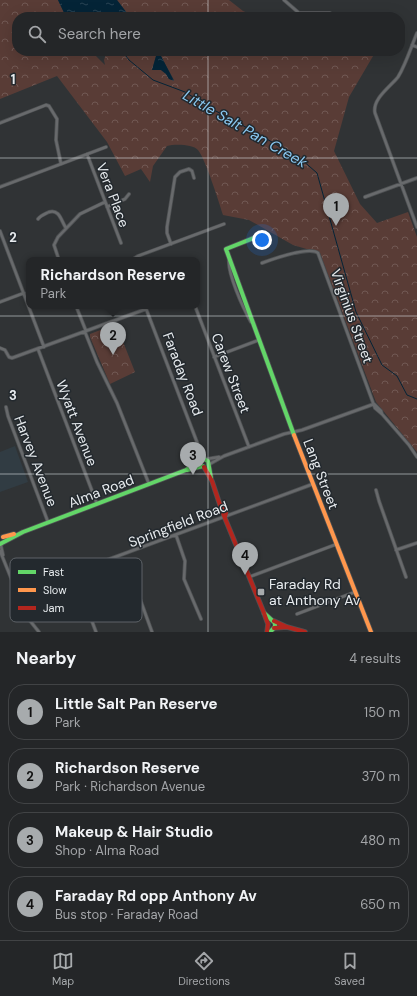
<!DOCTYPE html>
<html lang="en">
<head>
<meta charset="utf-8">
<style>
  :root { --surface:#242628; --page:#2c2e30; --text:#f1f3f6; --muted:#a3a5a8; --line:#414345; --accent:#a7abad }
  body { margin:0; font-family:"DM Sans",sans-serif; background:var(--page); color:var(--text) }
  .you { position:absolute; left:262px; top:240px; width:14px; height:14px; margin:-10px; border:3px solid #fff; border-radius:50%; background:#1a73e8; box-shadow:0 0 0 6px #1a73e833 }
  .badge { display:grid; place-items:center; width:26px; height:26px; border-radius:50%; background:var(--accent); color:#111; font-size:13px; font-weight:700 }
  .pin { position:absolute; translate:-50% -33px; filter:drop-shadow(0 1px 2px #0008) }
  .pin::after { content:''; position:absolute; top:21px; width:14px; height:12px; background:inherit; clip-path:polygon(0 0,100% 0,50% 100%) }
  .popup { position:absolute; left:26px; top:257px; width:174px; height:52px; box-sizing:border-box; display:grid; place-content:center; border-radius:8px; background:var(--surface); filter:drop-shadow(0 1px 3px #0005); font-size:13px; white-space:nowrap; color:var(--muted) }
  .popup b { font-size:15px; color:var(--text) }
  .popup::after { content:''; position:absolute; left:50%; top:100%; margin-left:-8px; border:8px solid transparent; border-top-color:var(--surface) }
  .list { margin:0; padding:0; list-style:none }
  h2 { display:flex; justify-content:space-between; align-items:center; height:52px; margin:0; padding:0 16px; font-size:17px }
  h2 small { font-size:13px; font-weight:400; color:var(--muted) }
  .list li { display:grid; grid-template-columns:26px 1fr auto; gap:12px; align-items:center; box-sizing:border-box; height:56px; margin:0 8px 8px; padding:0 8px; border:1px solid var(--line); border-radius:16px }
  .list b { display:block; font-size:15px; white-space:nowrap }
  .list p { margin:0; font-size:13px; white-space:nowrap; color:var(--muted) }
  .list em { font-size:13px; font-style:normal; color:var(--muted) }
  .icon { flex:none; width:22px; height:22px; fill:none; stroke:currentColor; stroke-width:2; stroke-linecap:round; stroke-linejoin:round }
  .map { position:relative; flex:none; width:417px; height:632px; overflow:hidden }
  .search { position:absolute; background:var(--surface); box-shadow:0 4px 16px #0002; left:12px; right:12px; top:12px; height:44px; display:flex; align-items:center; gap:10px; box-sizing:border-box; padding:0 14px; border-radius:16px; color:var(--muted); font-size:15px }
  .sheet { height:308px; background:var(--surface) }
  nav { display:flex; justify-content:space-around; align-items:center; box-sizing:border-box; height:56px; border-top:1px solid var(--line); background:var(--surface); font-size:11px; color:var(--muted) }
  nav a { display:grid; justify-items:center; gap:2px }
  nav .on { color:var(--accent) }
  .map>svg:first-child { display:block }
</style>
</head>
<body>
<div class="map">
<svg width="417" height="632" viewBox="0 0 417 632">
  <defs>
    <pattern id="park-crowns" width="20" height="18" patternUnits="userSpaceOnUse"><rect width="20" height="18" fill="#593c36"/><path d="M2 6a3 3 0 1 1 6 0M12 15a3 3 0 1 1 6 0" fill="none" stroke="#715853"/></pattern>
    <pattern id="water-ripples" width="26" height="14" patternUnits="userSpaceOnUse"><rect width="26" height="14" fill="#042437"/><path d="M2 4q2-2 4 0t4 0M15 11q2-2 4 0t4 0" fill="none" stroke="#294454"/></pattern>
  </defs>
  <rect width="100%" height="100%" fill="#303335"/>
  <path fill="#313c43" d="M15 446 28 482 0 492V452Z"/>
  <path fill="url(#park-crowns)" d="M0 0H58L66 17H17V51H91L105 65 104 60 106 54C114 52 119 51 127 51 132 52 135 55 141 53L140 51H155L156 56 152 70H161L166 74 169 79 174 80 158 51H376L349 97 334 151 360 204 377 223 408 212 417 237V452L376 402 320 253 293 245 249 220 223 215C219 202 205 158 198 150 193 144 174 144 167 146L153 166 150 182 141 169 125 176 107 142 57 76 0 99Z
    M117 0H229L243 11 257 17H130Z
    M116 324 135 372 110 384 90 337V334Z"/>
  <path fill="url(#water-ripples)" d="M58 0H117L130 17H66Z
    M155 51 159 52 174 81 169 79 166 74 161 70H152L156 56Z"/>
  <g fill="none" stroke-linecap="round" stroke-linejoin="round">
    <path stroke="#042437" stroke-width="1" d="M122 51 129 60 153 80 185 92 214 110 253 131 301 159 317 173 356 312 382 365 397 376 407 395 417 399"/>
    <g stroke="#4e5153" stroke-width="4">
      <path id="street" d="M284 0 299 13H330
        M417 33C411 47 406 64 398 77 390 87 372 99 375 113L417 227
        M412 45 417 47
        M0 123 46 105 49 106 57 119 56 140 61 164
        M87 154 121 243
        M0 187 106 147
        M365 197 417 178
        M107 207 125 199 129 194
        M38 219C41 215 45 214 49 212 60 209 61 221 66 228
        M0 231 44 347
        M171 244 167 233V227L175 177 180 172 189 169 192 171 194 178
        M229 258C227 273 243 308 251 322
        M59 260 54 245 58 237 80 214 105 202
        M132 260 138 256 224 224
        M262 263C273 259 310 246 318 253L375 408 382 414 409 445 417 457
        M0 302 24 293
        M76 306 86 331
        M145 306 200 450 206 459
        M195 306 249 447
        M85 332 97 362 117 403 149 484
        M0 348 5 350 9 357 12 358 146 309
        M38 349 97 504
        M214 357 259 340
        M374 404 381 411 382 414
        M6 407 8 416 48 522
        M207 459 219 457
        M208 465 224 456 284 434 302 430 374 404
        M376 490 379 501 406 577
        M176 535 185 561 184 579 201 619
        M2 543 1 546 3 555
        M396 550 417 543
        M0 551 27 617 39 632
        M74 573 96 632
        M249 577 337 544
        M50 581 313 484
        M140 599 152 632
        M297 614 355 592"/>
    </g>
    <g stroke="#4e5153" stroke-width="5.5">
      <path id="fast" d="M256 237 226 249 294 435
        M187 470 203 466
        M0 544 23 532 186 470 204 459 208 461 211 478
        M264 613 275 623V627L270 632"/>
    </g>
    <g stroke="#4e5153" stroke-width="5.5">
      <path id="slow" d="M294 435 371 632
        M3 537 14 534"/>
    </g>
    <g stroke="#4e5153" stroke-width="5.5">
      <path id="jam" d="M204 467 212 481 222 511 264 613 268 624 267 632
        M222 505 226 513 225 517
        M274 621 287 627 305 632
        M274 628 287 627"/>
    </g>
    <use href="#street" stroke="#686a6c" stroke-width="2.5"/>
    <use href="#fast" stroke="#63d668" stroke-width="4"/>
    <use href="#slow" stroke="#ff974d" stroke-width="4"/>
    <use href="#jam" stroke="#b3261e" stroke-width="4"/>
  </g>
  <path fill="none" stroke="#e7ebee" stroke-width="1" stroke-opacity="0.55" d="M208 0V17M208 51V632M0 158H417M0 316H417M0 474H417"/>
  <rect fill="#a7abad" stroke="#23292e" stroke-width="1.5" x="257" y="588" width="8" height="8" rx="2"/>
  <g text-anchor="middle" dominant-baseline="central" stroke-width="3" stroke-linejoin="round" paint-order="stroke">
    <g font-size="14" fill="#e7ebee" stroke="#23292e">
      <text transform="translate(113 195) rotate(69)">Vera Place</text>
      <text transform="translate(352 316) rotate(70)">Virginius Street</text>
      <text transform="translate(231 373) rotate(69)">Carew Street</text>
      <text transform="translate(183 374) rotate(69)">Faraday Road</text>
      <text transform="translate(77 423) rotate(69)">Wyatt Avenue</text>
      <text transform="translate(36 461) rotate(69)">Harvey Avenue</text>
      <text transform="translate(321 474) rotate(69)">Lang Street</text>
      <text transform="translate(101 491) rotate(-21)">Alma Road</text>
      <text transform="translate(178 524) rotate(-21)">Springfield Road</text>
    </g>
    <g font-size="14" fill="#e7ebee" stroke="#23292e" text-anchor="start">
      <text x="269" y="584">Faraday Rd<tspan x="269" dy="16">at Anthony Av</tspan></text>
    </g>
    <g font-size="15" font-style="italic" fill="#8ac9f2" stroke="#23292e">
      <text transform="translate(245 129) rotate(30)">Little Salt Pan Creek</text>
    </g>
  </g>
  <rect x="10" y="558" width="132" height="64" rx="6" fill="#23292e" stroke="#5e6368" stroke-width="1"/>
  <rect x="18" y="570" width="18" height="4" fill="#63d668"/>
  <rect x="18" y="588" width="18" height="4" fill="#ff974d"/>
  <rect x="18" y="606" width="18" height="4" fill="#b3261e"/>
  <g font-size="11" fill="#e7ebee">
    <text x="43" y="576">Fast</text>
    <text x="43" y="594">Slow</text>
    <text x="43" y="612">Jam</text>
  </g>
  <g font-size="13" text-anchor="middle" font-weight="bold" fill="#e7ebee" stroke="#23292e" stroke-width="3" stroke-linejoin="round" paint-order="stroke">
    <text x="13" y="84">1</text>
    <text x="13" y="242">2</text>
    <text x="13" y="400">3</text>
  </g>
</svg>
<div class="you"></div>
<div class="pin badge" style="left:336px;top:226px">1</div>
<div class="pin badge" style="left:113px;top:355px">2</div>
<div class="popup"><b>Richardson Reserve</b>Park</div>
<div class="pin badge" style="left:193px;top:475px">3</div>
<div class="pin badge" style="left:245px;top:575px">4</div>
<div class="search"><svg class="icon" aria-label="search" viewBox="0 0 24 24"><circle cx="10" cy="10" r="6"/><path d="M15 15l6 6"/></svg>Search here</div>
</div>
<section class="sheet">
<h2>Nearby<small>4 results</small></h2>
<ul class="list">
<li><span class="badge">1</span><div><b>Little Salt Pan Reserve</b><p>Park</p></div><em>150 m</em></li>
<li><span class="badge">2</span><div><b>Richardson Reserve</b><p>Park · Richardson Avenue</p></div><em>370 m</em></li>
<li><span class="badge">3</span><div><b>Makeup &amp; Hair Studio</b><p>Shop · Alma Road</p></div><em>480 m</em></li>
<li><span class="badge">4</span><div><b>Faraday Rd opp Anthony Av</b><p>Bus stop · Faraday Road</p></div><em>650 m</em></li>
</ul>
</section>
<nav>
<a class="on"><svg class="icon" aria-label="map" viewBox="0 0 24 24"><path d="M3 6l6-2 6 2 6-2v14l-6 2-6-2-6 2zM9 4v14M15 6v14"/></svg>Map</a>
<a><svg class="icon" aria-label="directions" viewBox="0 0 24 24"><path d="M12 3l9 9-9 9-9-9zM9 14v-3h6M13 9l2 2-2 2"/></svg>Directions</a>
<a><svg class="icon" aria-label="saved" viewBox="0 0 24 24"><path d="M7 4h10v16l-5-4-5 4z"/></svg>Saved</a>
</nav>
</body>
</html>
